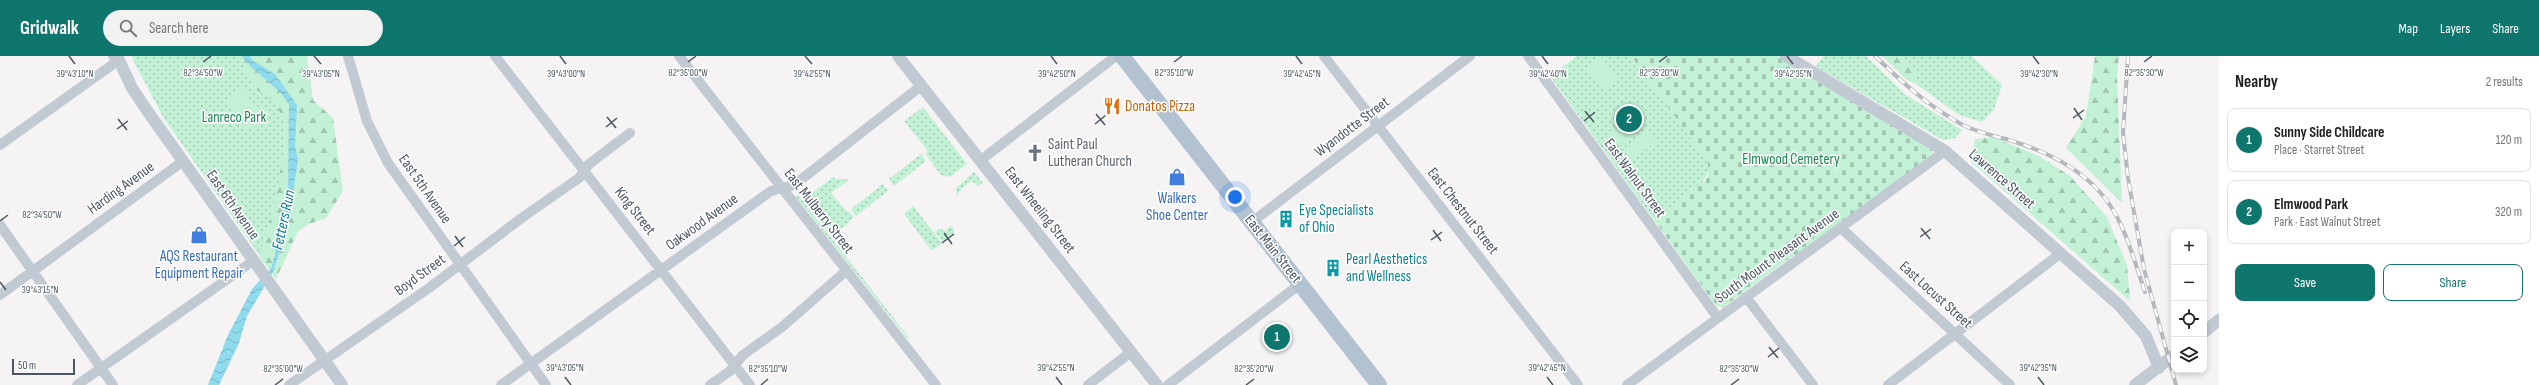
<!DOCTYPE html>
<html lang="en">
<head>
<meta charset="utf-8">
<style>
  :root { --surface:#fff; --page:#f2f2f2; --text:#202124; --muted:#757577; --line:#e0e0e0; --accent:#0f766e }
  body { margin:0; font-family:"Sofia Sans Condensed",sans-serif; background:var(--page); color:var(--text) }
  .controls { position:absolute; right:12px; bottom:12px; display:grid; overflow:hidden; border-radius:8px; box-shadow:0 2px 6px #0003 }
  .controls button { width:36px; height:36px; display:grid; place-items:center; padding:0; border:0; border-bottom:1px solid var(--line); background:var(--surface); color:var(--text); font:20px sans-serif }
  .scale { position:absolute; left:12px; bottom:10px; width:63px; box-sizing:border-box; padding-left:4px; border:2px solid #4a5661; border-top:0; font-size:11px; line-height:14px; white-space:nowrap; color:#4a5661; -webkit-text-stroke:3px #fff; paint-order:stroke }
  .you { position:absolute; left:1235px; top:141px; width:14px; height:14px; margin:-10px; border:3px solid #fff; border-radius:50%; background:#1a73e8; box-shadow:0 0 0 6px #1a73e833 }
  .badge { display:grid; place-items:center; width:26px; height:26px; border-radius:50%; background:var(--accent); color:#fff; font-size:13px; font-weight:700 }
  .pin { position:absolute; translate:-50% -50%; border:2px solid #fff; box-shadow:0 1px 4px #0006 }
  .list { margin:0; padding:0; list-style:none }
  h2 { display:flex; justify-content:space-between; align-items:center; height:52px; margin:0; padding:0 16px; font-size:17px }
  h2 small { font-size:13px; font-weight:400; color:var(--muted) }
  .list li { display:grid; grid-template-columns:26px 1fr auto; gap:12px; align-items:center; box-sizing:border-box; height:64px; margin:0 8px 8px; padding:0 8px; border:1px solid var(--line); border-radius:8px }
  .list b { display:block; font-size:15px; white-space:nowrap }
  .list p { margin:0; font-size:13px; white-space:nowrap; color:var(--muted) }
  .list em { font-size:13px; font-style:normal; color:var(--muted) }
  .actions { display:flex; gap:8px; padding:12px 16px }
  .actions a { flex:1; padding:9px 0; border:1px solid var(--accent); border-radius:8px; text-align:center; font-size:14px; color:var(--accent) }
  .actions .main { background:var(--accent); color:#fff }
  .icon { flex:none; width:22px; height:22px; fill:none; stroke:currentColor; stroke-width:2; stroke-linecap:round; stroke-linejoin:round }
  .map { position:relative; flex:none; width:2219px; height:329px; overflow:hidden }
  header { display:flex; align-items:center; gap:24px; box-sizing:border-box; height:56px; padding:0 20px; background:var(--accent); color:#fff }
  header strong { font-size:19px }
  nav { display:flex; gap:22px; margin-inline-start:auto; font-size:14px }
  .search { width:280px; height:36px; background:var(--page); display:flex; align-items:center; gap:10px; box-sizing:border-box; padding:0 14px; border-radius:22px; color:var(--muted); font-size:15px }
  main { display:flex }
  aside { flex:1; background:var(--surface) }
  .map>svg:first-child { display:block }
</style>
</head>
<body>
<header>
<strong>Gridwalk</strong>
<div class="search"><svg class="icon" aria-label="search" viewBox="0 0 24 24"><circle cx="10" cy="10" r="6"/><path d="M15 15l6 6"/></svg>Search here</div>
<nav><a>Map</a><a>Layers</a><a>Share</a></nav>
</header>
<main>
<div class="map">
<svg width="2219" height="329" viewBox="0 0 2219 329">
  <defs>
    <pattern id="grass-dots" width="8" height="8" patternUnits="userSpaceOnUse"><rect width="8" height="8" fill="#c3f1d5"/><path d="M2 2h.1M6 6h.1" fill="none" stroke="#a0c6b0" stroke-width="1.8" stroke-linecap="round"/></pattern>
    <pattern id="forest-firs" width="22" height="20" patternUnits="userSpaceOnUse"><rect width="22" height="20" fill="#c3f1d5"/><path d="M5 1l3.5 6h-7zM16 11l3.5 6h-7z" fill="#a0c6b0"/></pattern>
    <pattern id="cemetery-stones" width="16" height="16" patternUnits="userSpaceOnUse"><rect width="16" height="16" fill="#c3f1d5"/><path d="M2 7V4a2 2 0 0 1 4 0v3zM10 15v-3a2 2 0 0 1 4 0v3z" fill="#a0c6b0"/></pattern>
    <pattern id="water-waves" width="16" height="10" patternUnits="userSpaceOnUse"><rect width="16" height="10" fill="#90daee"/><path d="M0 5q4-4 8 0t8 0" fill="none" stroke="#78b4c4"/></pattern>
  </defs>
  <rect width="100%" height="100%" fill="#f5f3f3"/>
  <path fill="url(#grass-dots)" d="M131 0H266L297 49 298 175 276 223 163 61Z
    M1577 0H1631L1708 106C1713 130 1671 151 1654 164L1550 20Z
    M1824 0H1866L1906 39 1962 74 1955 82 1943 84 1820 13 1816 9Z
    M1901 0H1972L2002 29 1994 54 1982 66 1959 59 1916 28V18Z
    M923 51 967 108 950 121 941 119 926 99 927 94 904 65Z
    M921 98 926 105 894 130 889 123Z
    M974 116 983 127 978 130 972 125 961 133 957 141 956 132Z
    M833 121 835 123H850L831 137 847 156 849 155 854 161 833 181 804 143Z
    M883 128 888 135 856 160 851 153Z
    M798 139 910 283 907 282 795 140Z
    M913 150 942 187 932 195 904 158Z
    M951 170 954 172V177L943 186 935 176 939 172 945 175Z"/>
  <path fill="url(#forest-firs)" d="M241 0H307L313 44 333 62 343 135 326 162 309 168 298 175 276 223 260 201 261 193C270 166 292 84 281 58 274 42 266 42 256 33 248 26 243 10 241 0Z
    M1882 0H1901L1916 18V28L1907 24Z
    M2095 0H2119L2117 19 2122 147 2066 92 2086 60Z
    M1993 81 2039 100 2070 120 2107 161 2127 209 2130 245 1971 106 1975 83Z"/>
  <path fill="url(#cemetery-stones)" d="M1631 0H1778L1926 88 1932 93 1933 98 1801 197 1794 199 1722 252 1720 250 1717 251 1654 164 1705 125 1708 119V106Z"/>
  <path fill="#c3f1d5" d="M1602 1 1619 24 1603 35 1586 12Z
    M241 31 265 62 248 75 224 45Z
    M1635 60 1643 71 1619 89 1611 77Z
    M1647 76 1655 87 1631 104 1623 93Z"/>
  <path fill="url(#water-waves)" d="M242 0H250L252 4 275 18 297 49 295 90 298 104 288 171 273 216 247 260 239 287 219 329H208L228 279 252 233 271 212 275 199 278 168 288 144 289 48 279 35 250 10Z"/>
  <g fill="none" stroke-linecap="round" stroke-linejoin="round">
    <path stroke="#c1cad2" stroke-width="10" d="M348 0 367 65 388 107 546 329
      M495 0 750 329
      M679 0 936 329
      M1324 0 1578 329
      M1528 0 1718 262
      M0 89 119 4 113 0
      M981 104 1116 0
      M1252 166 1470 0
      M0 169 113 329
      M1841 172 2010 329
      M0 239 182 106
      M1746 241 1813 329
      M77 329 253 205
      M289 329 429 232 523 161 579 122 589 108 630 77
      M501 329 771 135 794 129 921 30
      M710 329 730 315 743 299 782 271 846 215
      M1088 329 1131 296
      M1168 329 1300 228
      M1627 329 1945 95
      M1888 329 2061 197"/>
    <path stroke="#c1cad2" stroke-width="12" d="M117 0 132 32 146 53 342 329
      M898 0 1157 329
      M1786 0 1945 95 2120 250 2146 280 2159 312
      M2204 276 2219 264
      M2135 329 2174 299"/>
    <path stroke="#b3c2d1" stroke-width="16" d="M1122 0 1379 329"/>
    <g stroke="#b5b8bd" stroke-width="4">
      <path id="rail" d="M1875 0C1902 26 1929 51 1963 69 1977 76 1994 80 2009 84 2042 94 2075 109 2099 135 2124 162 2133 202 2145 236
        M2128 0 2123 77 2128 122 2144 213 2176 329"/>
    </g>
    <use href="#rail" stroke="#fff" stroke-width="2.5" stroke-dasharray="8" stroke-linecap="butt"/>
  </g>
  <path fill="none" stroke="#4a5661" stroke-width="1.5" d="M69 0 75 8M314 0 321 8M560 0 566 8M805 0 812 8M1051 0 1057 8M1296 0 1302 8M1542 0 1548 8M1787 0 1793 8M2033 0 2039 8M203 6 211 0M688 6 696 0M1174 6 1182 0M1659 6 1667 0M2144 6 2152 0M2074 52 2082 64M1585 55 1594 66M1096 58 1105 69M607 61 616 72M2073 62 2084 54M118 63 127 74M1584 65 1595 56M1095 68 1106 59M606 71 617 62M117 73 128 65M0 165 8 159M1921 172 1930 183M1433 174 1441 185M944 177 952 188M455 180 463 191M1920 181 1931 173M1431 184 1442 176M942 187 954 178M454 190 465 181M0 226 6 234M1769 291 1778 302M1768 301 1779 292M565 321 571 329M1056 321 1062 329M1547 321 1553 329M2038 321 2044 329M275 329 283 323M761 329 768 323M1246 329 1254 323M1731 329 1739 323"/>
  <defs>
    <g id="restaurant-bare" transform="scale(1.38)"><path d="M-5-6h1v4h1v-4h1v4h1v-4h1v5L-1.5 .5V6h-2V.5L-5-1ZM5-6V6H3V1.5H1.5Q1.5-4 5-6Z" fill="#e8710a" stroke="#fff" stroke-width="2.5" paint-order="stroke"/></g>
    <g id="church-bare" transform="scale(1.38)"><path d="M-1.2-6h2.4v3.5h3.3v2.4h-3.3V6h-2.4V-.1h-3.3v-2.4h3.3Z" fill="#6b7280" stroke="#fff" stroke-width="2.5" paint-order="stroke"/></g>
    <g id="shop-bare" transform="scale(1.38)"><path d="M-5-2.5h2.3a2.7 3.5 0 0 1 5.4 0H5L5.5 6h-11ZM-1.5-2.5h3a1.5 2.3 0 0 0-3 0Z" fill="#3f7fe0" stroke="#fff" stroke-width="2.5" paint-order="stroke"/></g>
    <g id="building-bare" transform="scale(1.38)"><path d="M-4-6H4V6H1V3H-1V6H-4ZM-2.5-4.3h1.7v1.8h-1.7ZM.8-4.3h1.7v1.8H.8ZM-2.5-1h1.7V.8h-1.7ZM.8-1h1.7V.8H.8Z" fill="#0f9aa8" stroke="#fff" stroke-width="2.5" paint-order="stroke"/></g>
  </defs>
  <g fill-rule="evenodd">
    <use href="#restaurant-bare" x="1112" y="50"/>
    <use href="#church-bare" x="1035" y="97"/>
    <use href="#shop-bare" x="1177" y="121"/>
    <use href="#building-bare" x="1286" y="163"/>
    <use href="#shop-bare" x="199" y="179"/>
    <use href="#building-bare" x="1333" y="212"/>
  </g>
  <g text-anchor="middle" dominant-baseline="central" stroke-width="3" stroke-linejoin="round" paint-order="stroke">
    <g font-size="15" fill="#c56008" stroke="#fff" text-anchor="start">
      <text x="1125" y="50">Donatos Pizza</text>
    </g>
    <g font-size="15" fill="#17864f" stroke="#fff">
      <text x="234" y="61">Lanreco Park</text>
      <text x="1791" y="103">Elmwood Cemetery</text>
    </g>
    <g font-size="15" fill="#4a5661" stroke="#fff">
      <text transform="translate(1352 71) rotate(-37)">Wyandotte Street</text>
      <text transform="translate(1635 122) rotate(54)">East Walnut Street</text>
      <text transform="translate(2002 123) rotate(41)">Lawrence Street</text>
      <text transform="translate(121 132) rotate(-36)">Harding Avenue</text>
      <text transform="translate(425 133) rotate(55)">East 5th Avenue</text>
      <text transform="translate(233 149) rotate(55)">East 6th Avenue</text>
      <text transform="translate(1040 154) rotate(52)">East Wheeling Street</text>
      <text transform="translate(635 155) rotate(52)">King Street</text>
      <text transform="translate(819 155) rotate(52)">East Mulberry Street</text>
      <text transform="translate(1463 155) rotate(52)">East Chestnut Street</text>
      <text transform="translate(702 166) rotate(-36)">Oakwood Avenue</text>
      <text transform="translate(1273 193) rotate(52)">East Main Street</text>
      <text transform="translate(1777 200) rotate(-36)">South Mount Pleasant Avenue</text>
      <text transform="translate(420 219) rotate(-36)">Boyd Street</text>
      <text transform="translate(1936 239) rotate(42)">East Locust Street</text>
    </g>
    <g font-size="15" fill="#5b616d" stroke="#fff" text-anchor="start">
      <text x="1048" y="88">Saint Paul<tspan x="1048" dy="17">Lutheran Church</tspan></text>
    </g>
    <g font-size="15" fill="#366cbe" stroke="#fff">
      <text x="1177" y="142">Walkers<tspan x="1177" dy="17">Shoe Center</tspan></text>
      <text x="199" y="200">AQS Restaurant<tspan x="199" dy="17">Equipment Repair</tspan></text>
    </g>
    <g font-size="15" fill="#0d838f" stroke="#fff" text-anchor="start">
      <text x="1299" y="154">Eye Specialists<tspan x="1299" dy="17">of Ohio</tspan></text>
      <text x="1346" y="203">Pearl Aesthetics<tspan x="1346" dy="17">and Wellness</tspan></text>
    </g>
    <g font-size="16" font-style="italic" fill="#0c7c9b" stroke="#fff">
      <text transform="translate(284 164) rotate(-78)">Fetters Run</text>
    </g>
  </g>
  <g font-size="10" text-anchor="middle" fill="#4a5661" stroke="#fff" stroke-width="3" stroke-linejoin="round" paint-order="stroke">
    <text x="1174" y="20">82°35'10"W</text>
    <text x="2144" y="20">82°35'30"W</text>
    <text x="203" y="20">82°34'50"W</text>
    <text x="688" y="20">82°35'00"W</text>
    <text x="1659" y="20">82°35'20"W</text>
    <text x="75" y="21">39°43'10"N</text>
    <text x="321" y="21">39°43'05"N</text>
    <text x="566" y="21">39°43'00"N</text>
    <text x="812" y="21">39°42'55"N</text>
    <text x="1057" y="21">39°42'50"N</text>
    <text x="1302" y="21">39°42'45"N</text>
    <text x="1548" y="21">39°42'40"N</text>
    <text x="1793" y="21">39°42'35"N</text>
    <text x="2039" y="21">39°42'30"N</text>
    <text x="42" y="162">82°34'50"W</text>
    <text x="40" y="237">39°43'15"N</text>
    <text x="565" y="315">39°43'05"N</text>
    <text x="1056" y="315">39°42'55"N</text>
    <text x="1547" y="315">39°42'45"N</text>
    <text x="2038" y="315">39°42'35"N</text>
    <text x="283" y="316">82°35'00"W</text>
    <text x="768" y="316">82°35'10"W</text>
    <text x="1254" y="316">82°35'20"W</text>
    <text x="1739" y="316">82°35'30"W</text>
  </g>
</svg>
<div class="controls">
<button>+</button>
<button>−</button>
<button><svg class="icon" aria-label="locate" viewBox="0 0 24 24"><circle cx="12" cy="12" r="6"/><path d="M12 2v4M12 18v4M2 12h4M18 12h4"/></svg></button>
<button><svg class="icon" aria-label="layers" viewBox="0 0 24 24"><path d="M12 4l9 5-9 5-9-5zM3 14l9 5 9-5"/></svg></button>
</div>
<div class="scale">50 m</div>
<div class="you"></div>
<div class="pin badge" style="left:1277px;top:281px">1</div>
<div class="pin badge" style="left:1629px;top:63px">2</div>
</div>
<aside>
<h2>Nearby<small>2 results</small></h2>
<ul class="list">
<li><span class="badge">1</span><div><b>Sunny Side Childcare</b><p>Place · Starret Street</p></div><em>120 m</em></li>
<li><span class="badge">2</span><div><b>Elmwood Park</b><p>Park · East Walnut Street</p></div><em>320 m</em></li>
</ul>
<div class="actions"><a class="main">Save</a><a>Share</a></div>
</aside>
</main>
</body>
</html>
